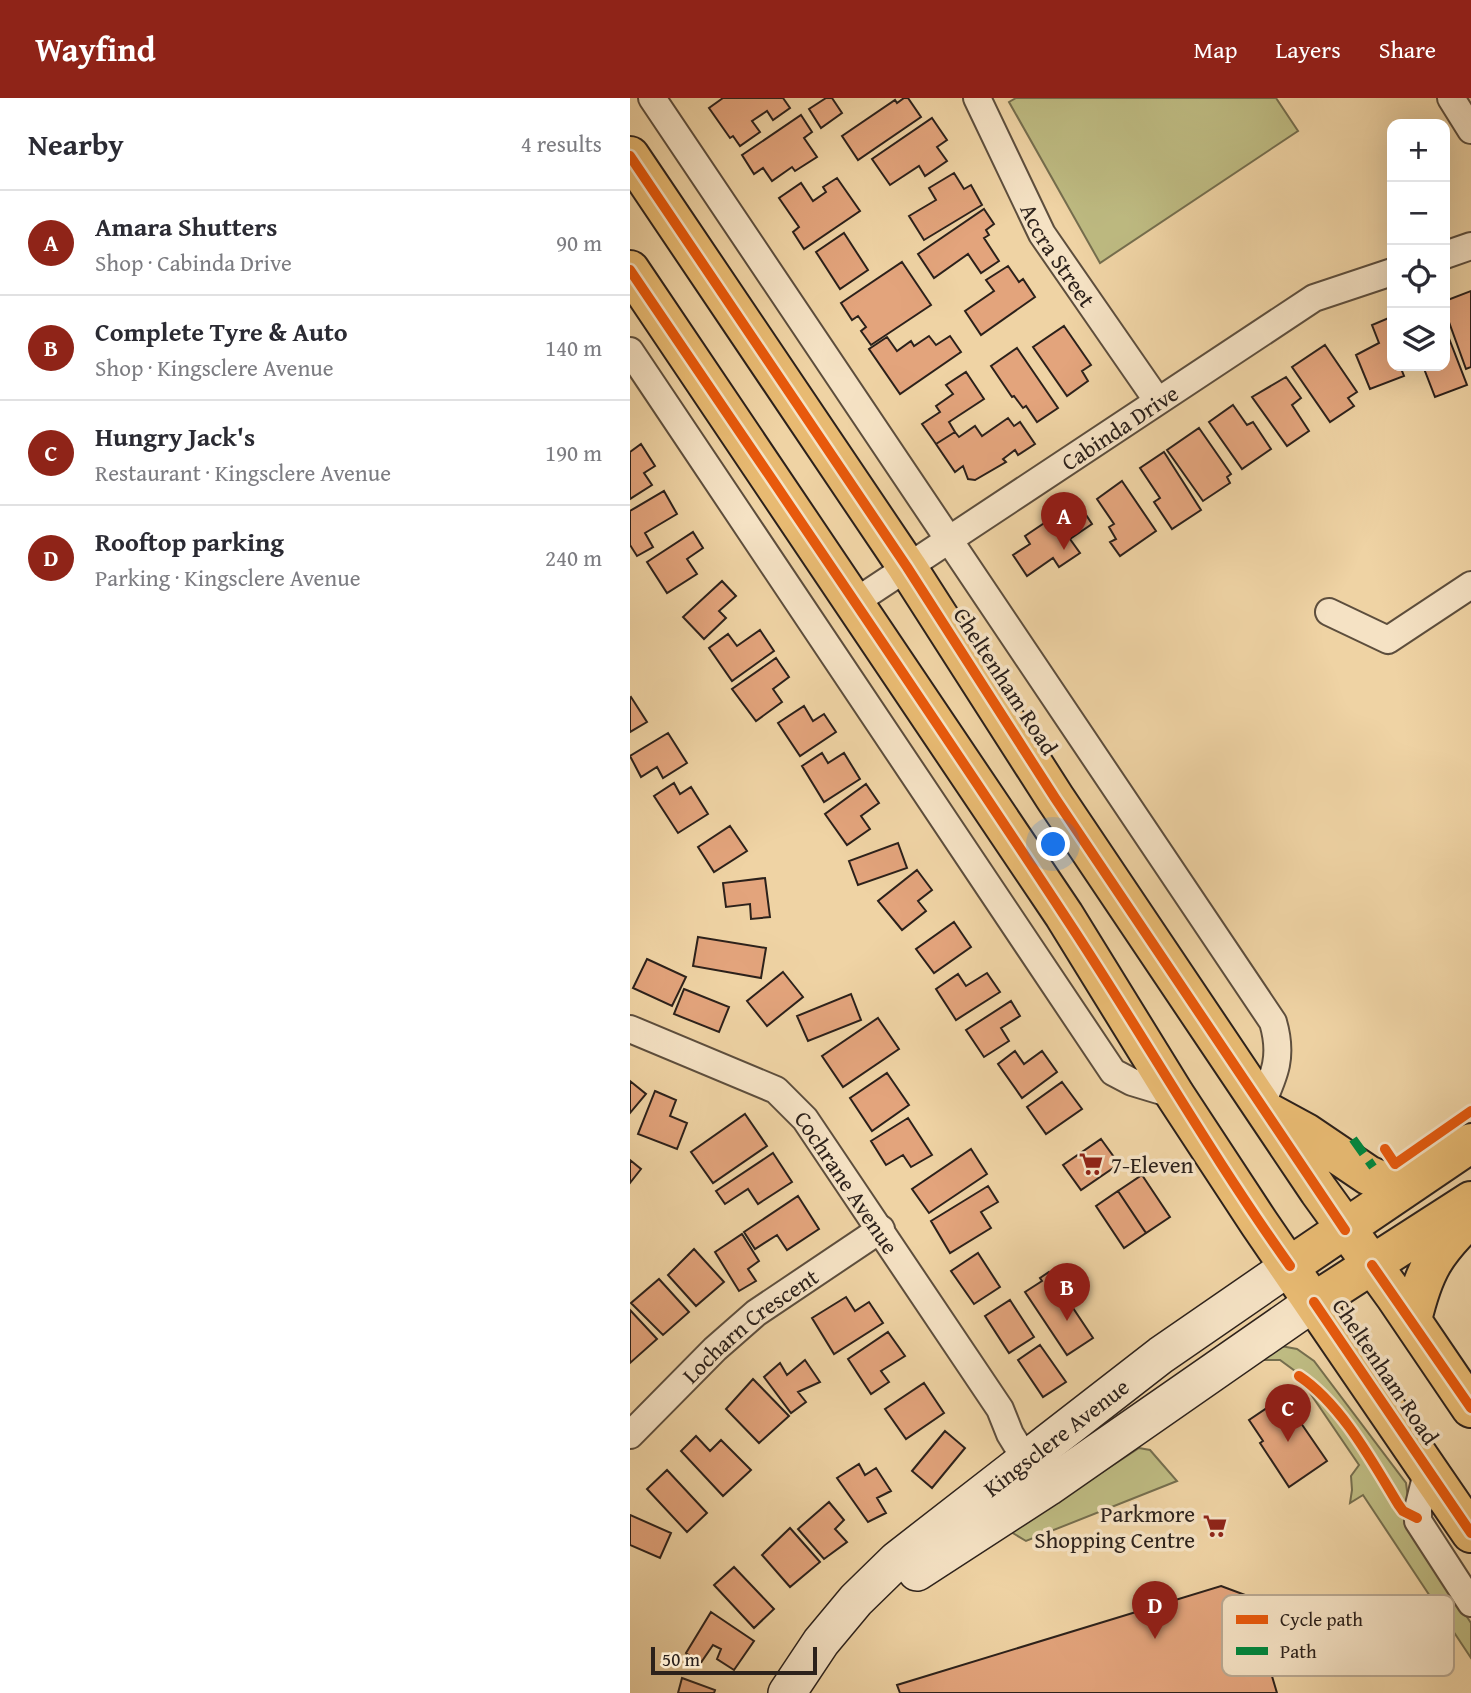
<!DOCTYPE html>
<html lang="en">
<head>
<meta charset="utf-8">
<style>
  :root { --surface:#fff; --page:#f2f2f3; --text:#2b2b33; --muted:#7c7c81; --line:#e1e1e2; --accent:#8f2418 }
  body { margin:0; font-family:"Gentium Book Plus",serif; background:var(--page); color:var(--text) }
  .controls { position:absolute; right:21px; top:21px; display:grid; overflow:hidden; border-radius:14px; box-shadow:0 7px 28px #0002 }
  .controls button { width:63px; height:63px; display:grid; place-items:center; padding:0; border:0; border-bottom:2px solid var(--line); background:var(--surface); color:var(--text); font:35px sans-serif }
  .scale { position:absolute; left:21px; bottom:18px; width:166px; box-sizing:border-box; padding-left:7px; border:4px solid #2c211b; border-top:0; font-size:19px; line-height:24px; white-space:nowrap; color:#2c211b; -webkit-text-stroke:5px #f5e2c4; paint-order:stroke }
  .you { position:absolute; left:424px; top:747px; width:24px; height:24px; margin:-18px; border:5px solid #fff; border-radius:50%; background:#1a73e8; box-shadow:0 0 0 10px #1a73e833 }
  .badge { display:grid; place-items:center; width:46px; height:46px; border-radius:50%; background:var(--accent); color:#fff; font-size:23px; font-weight:700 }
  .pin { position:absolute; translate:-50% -58px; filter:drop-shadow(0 2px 4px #0008) }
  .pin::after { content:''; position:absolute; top:37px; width:24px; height:21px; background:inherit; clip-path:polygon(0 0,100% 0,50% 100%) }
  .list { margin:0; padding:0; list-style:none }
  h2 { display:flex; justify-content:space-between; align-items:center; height:91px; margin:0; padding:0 28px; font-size:30px }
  h2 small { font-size:23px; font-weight:400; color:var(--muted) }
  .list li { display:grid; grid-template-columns:46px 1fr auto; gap:21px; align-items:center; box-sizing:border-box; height:105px; padding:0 28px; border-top:2px solid var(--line) }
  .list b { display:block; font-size:26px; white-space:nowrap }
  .list p { margin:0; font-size:23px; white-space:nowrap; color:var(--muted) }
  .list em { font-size:23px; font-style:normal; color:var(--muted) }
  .icon { flex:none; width:38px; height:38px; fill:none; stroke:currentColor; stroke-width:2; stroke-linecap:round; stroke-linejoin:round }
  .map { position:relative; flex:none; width:841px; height:1595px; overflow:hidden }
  header { display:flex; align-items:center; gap:42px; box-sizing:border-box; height:98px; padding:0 35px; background:var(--accent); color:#fff }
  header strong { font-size:33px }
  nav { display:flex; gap:38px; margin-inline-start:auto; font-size:24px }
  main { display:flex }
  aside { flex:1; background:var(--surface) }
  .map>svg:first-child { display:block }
</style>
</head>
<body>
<header>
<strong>Wayfind</strong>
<nav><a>Map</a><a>Layers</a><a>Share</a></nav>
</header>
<main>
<aside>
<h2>Nearby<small>4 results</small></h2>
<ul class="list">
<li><span class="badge">A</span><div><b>Amara Shutters</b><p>Shop · Cabinda Drive</p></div><em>90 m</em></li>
<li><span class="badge">B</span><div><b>Complete Tyre &amp; Auto</b><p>Shop · Kingsclere Avenue</p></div><em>140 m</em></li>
<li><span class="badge">C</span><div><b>Hungry Jack's</b><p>Restaurant · Kingsclere Avenue</p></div><em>190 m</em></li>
<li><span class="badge">D</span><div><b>Rooftop parking</b><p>Parking · Kingsclere Avenue</p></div><em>240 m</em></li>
</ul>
</aside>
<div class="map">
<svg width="841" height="1595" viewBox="0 0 841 1595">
  <rect width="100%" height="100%" fill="#efd3a4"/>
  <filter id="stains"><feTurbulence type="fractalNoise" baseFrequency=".00286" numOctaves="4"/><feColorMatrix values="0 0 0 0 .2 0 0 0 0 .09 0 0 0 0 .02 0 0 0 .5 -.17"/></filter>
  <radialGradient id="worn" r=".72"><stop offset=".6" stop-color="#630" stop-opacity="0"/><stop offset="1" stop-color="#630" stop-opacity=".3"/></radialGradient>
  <path fill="#bebb82" stroke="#756e4e" stroke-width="2" d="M386 0H646L668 33 470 165 379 4Z
    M651 1248 667 1251 684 1263 776 1385 783 1438 841 1525V1560L733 1397 720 1405 722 1392 721 1378 729 1367 665 1273 650 1262H630Z
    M509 1350 520 1352 547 1383 396 1443 381 1434Z"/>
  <path fill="#e3a47c" stroke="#2c211b" stroke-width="2" d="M93 0H153L160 10 143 22 137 13 122 23 130 34 110 48 103 38 100 40 79 10Z
    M196 0H202L212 15 191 30 179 11Z
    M274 0H278L291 19 228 62 212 38 265 2 267 5Z
    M171 17 182 34 174 40 187 59 165 73 162 69 142 83 133 70 124 76 112 57Z
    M302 20 317 42 307 49 317 63 295 78 289 68 260 87 242 61Z
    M324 75 334 91 341 87 352 107 294 142 279 118 306 102 299 90Z
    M207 80 230 113 174 151 163 134 169 129 149 100 171 85 183 103 196 94 193 89Z
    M354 111 364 126 356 132 359 137 354 140 369 163 351 175 338 156 304 180 288 156Z
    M214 135 238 172 210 191 186 154Z
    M272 164 301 207 241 247 231 233 236 229 228 218 222 222 211 205Z
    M378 168 389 184 393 181 405 199 351 237 335 213 364 193 356 182Z
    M841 193V269L836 271 815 213V203Z
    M761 219 762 268H770L774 278 740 291 726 257 749 245 742 227Z
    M434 228 461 267 452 273 458 283 437 298 403 249Z
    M815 230 837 287 805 299 793 268H815Z
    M299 238 306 247 320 238 331 254 270 296 239 251 257 239 267 253 281 243 284 248Z
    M695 247 727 294 718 300 724 308 700 324 662 269Z
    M387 250 428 310 407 324 396 308 393 310 384 298 382 299 361 268Z
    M336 274 354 301 319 324 325 334 306 346 292 326 310 314 306 308 323 296 316 287Z
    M656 279 671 300 662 307 679 333 657 348 622 299Z
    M603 307 617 327 623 324 641 351 612 371 579 324Z
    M378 320 384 328 390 324 405 346 388 357 385 352 373 361 376 364 345 382 338 381 333 368 325 374 306 346 325 334 329 339 345 328 352 338Z
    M569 330 601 376 597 379 600 385 573 403 537 352Z
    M11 346 25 368 14 375 22 387 0 401V354Z
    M534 354 571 412 542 431 524 404 530 400 510 370Z
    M492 383 526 433 490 458 480 444 486 441 479 429 484 426 467 401Z
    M34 393 47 416 15 435 23 449 7 458 0 447V413Z
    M447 403 462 426 440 441 450 455 429 469 423 460 397 478 383 457 400 446 395 438Z
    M63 434 73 450 57 461 67 476 37 495 17 464Z
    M92 483 106 498 89 513 96 520 74 541 53 519Z
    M130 532 144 553 102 583 79 550 98 536 107 548Z
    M146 560 159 579 143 591 152 604 126 623 102 591Z
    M1 599 17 624 0 634V600Z
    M174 608 183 623 194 616 206 634 170 658 148 625Z
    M38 635 57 665 33 680 27 669 11 679 0 658Z
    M192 655 198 665 214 655 230 681 194 704 172 668Z
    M44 685 50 696 61 689 78 716 48 735 24 698Z
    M236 686 249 705 231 718 240 731 217 747 195 716Z
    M100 728 117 753 84 774 68 749Z
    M268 745 277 770 228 787 219 763Z
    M287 772 302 792 288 803 296 813 272 832 248 803Z
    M135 780 140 819 121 821 120 806 96 809 93 785Z
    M324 824 341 849 304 875 286 851Z
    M68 839 136 850 131 880 63 868Z
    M17 861 56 879 42 908 3 890Z
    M153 874 173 899 137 928 117 903Z
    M357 875 370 894 326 922 306 891 328 876 336 888Z
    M54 891 99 909 89 934 44 916Z
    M221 896 231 922 178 943 167 918Z
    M381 903 390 918 371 930 379 943 354 959 336 932Z
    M248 920 269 951 213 989 192 958Z
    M385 953 394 966 412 953 427 974 392 1000 368 966Z
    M257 975 279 1007 242 1033 220 1000Z
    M0 983 16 996 0 1015Z
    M432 984 452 1011 416 1036 397 1009Z
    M25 993 46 1002 40 1018 57 1025 47 1051 8 1036Z
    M115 1016 137 1048 83 1085 61 1054Z
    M278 1020 302 1057 281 1069 273 1057 256 1067 241 1043Z
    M471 1041 489 1066 451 1092 433 1067Z
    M341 1051 357 1076 299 1115 282 1091Z
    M143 1055 162 1084 128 1106 118 1091 95 1106 86 1093Z
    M0 1062 11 1071 0 1085Z
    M512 1077 540 1119 516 1135 488 1093Z
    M358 1088 368 1104 351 1114 361 1130 320 1155 301 1123Z
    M488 1093 516 1135 494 1150 466 1108Z
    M168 1098 189 1131 157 1152 147 1137 125 1151 114 1134Z
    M112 1136 129 1163 118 1171 126 1183 109 1193 85 1154Z
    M64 1151 94 1184 66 1208 38 1177Z
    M348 1155 370 1189 344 1206 321 1173Z
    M419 1174 463 1240 437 1257 395 1194 412 1183 410 1180Z
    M29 1181 59 1214 33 1237 1 1205Z
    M216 1199 225 1213 239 1204 253 1225 204 1256 182 1220Z
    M380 1202 404 1239 379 1255 355 1218Z
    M0 1212 27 1241 0 1265Z
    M258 1234 275 1258 251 1273 259 1284 241 1296 218 1261Z
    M410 1247 436 1284 413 1299 388 1262Z
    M175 1262 190 1284 168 1294 176 1304 161 1315 134 1279 150 1265 157 1277Z
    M123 1281 159 1318 129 1345 96 1311Z
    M294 1285 314 1315 276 1341 255 1311Z
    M653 1299 697 1363 659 1389 630 1345 633 1343 619 1322Z
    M315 1333 335 1350 302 1390 282 1373Z
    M66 1338 80 1353 91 1342 121 1372 93 1398 51 1353Z
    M229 1366 235 1377 246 1370 261 1393 247 1400 256 1415 238 1424 207 1380Z
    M37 1372 77 1415 57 1434 17 1391Z
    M199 1404 214 1422 205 1431 217 1444 194 1461 168 1431Z
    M0 1417 41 1435 30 1460 0 1447Z
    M160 1430 190 1464 160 1489 132 1457Z
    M104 1469 144 1511 124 1530 84 1487Z
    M591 1488 618 1498 647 1595H270L267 1587Z
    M81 1514 124 1543 104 1572 87 1561 91 1551 83 1547 70 1566 56 1555Z
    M52 1580 85 1592 84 1595H48Z"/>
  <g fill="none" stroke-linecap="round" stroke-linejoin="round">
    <g stroke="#5d4e3d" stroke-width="30">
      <g id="street">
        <path d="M22 0 643 924C653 958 645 976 631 1007"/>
        <path id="s1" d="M347 0 412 136 527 302"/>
        <path d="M821 0 841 32"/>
        <path d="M815 157 841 148"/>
        <path d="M0 253 483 974 502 984 545 997"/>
        <path id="s2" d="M225 504 684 200 762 174"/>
        <path d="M699 514 758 542 841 487"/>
        <path id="s3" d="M0 931 146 992 175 1021 370 1311 380 1336 396 1362"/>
        <path id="s4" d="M0 1337 85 1251 126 1215 251 1131"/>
        <path d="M798 1371 788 1411V1423L841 1505"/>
      </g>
    </g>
    <g stroke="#2c211b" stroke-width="40">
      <g id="secondary">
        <path d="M287 1474 418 1389 684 1204"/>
        <path id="s5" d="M157 1595 191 1544 226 1502 267 1462 531 1257 660 1168"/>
      </g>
    </g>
    <g stroke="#2c211b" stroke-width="42">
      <path id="primary" d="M0 58 277 469 425 700 689 1093 765 1198 841 1310
        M0 172 434 817 545 997 629 1125 841 1435
        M641 1016 676 1035 738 1077 772 1092
        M660 1168 841 1045
        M684 1204 841 1103
        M782 1222C794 1172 804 1155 841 1119"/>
    </g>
    <use href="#street" stroke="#f5e2c4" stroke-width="26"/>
    <use href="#secondary" stroke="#f5e2c4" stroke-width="37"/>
    <use href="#primary" stroke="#e8ba72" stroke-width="38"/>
    <path stroke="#00873e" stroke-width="9" stroke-dasharray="18 9" stroke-linecap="butt" d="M723 1041 743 1069"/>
    <g stroke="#f5e2c4" stroke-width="15">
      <path id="cycleway" d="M0 58 277 469 425 700 715 1132
        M0 172C146 388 293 602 436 820 512 935 580 1056 660 1168
        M755 1051 765 1066 841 1013
        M742 1167 841 1310
        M684 1204 841 1435
        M669 1278C711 1306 742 1363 768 1406L773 1413 787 1420"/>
    </g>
    <use href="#cycleway" stroke="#e8590c" stroke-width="10"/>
  </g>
  <defs>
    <g id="supermarket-bare" transform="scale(1.89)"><path d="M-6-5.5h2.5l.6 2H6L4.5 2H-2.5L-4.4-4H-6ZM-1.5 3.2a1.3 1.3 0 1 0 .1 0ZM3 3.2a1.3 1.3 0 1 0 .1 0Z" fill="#8f2418" stroke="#f5e2c4" stroke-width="2.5" paint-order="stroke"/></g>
  </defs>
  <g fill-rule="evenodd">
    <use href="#supermarket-bare" x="461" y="1066"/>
    <use href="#supermarket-bare" x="585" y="1428"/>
  </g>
  <g text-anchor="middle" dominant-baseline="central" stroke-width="7" stroke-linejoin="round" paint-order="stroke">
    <g font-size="23" fill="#2c211b" stroke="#f5e2c4">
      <text stroke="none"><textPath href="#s1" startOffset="177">Accra Street</textPath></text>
      <text stroke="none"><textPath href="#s2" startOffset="317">Cabinda Drive</textPath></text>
      <text transform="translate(376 583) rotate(57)">Cheltenham Road</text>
      <text stroke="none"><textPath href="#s3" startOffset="275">Cochrane Avenue</textPath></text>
      <text stroke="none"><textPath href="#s4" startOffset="163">Locharn Crescent</textPath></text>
      <text transform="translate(756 1273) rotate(56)">Cheltenham Road</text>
      <text stroke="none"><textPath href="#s5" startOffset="374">Kingsclere Avenue</textPath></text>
    </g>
    <g font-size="23" fill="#2c211b" stroke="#f5e2c4" text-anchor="start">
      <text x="481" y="1066">7-Eleven</text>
      <text x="565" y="1415" text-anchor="end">Parkmore<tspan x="565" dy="26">Shopping Centre</tspan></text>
    </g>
  </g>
  <rect x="592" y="1497" width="232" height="81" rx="10" fill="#f5e2c4" stroke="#b9a891" stroke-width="2"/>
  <rect x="606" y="1517" width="32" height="9" fill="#e8590c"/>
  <rect x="606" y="1549" width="32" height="8" fill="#00873e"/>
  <g font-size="19" fill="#2c211b">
    <text x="650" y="1528">Cycle path</text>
    <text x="650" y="1560">Path</text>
  </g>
  <rect width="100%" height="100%" filter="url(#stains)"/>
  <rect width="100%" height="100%" fill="url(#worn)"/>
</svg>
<div class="controls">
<button>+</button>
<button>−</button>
<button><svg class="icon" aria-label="locate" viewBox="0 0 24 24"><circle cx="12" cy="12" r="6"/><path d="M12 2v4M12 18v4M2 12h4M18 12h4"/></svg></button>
<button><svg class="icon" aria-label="layers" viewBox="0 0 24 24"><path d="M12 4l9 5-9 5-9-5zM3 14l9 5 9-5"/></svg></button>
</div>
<div class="scale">50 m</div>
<div class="you"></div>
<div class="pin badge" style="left:434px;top:452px">A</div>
<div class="pin badge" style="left:437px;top:1223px">B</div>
<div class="pin badge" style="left:658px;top:1344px">C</div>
<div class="pin badge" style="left:525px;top:1541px">D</div>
</div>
</main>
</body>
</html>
